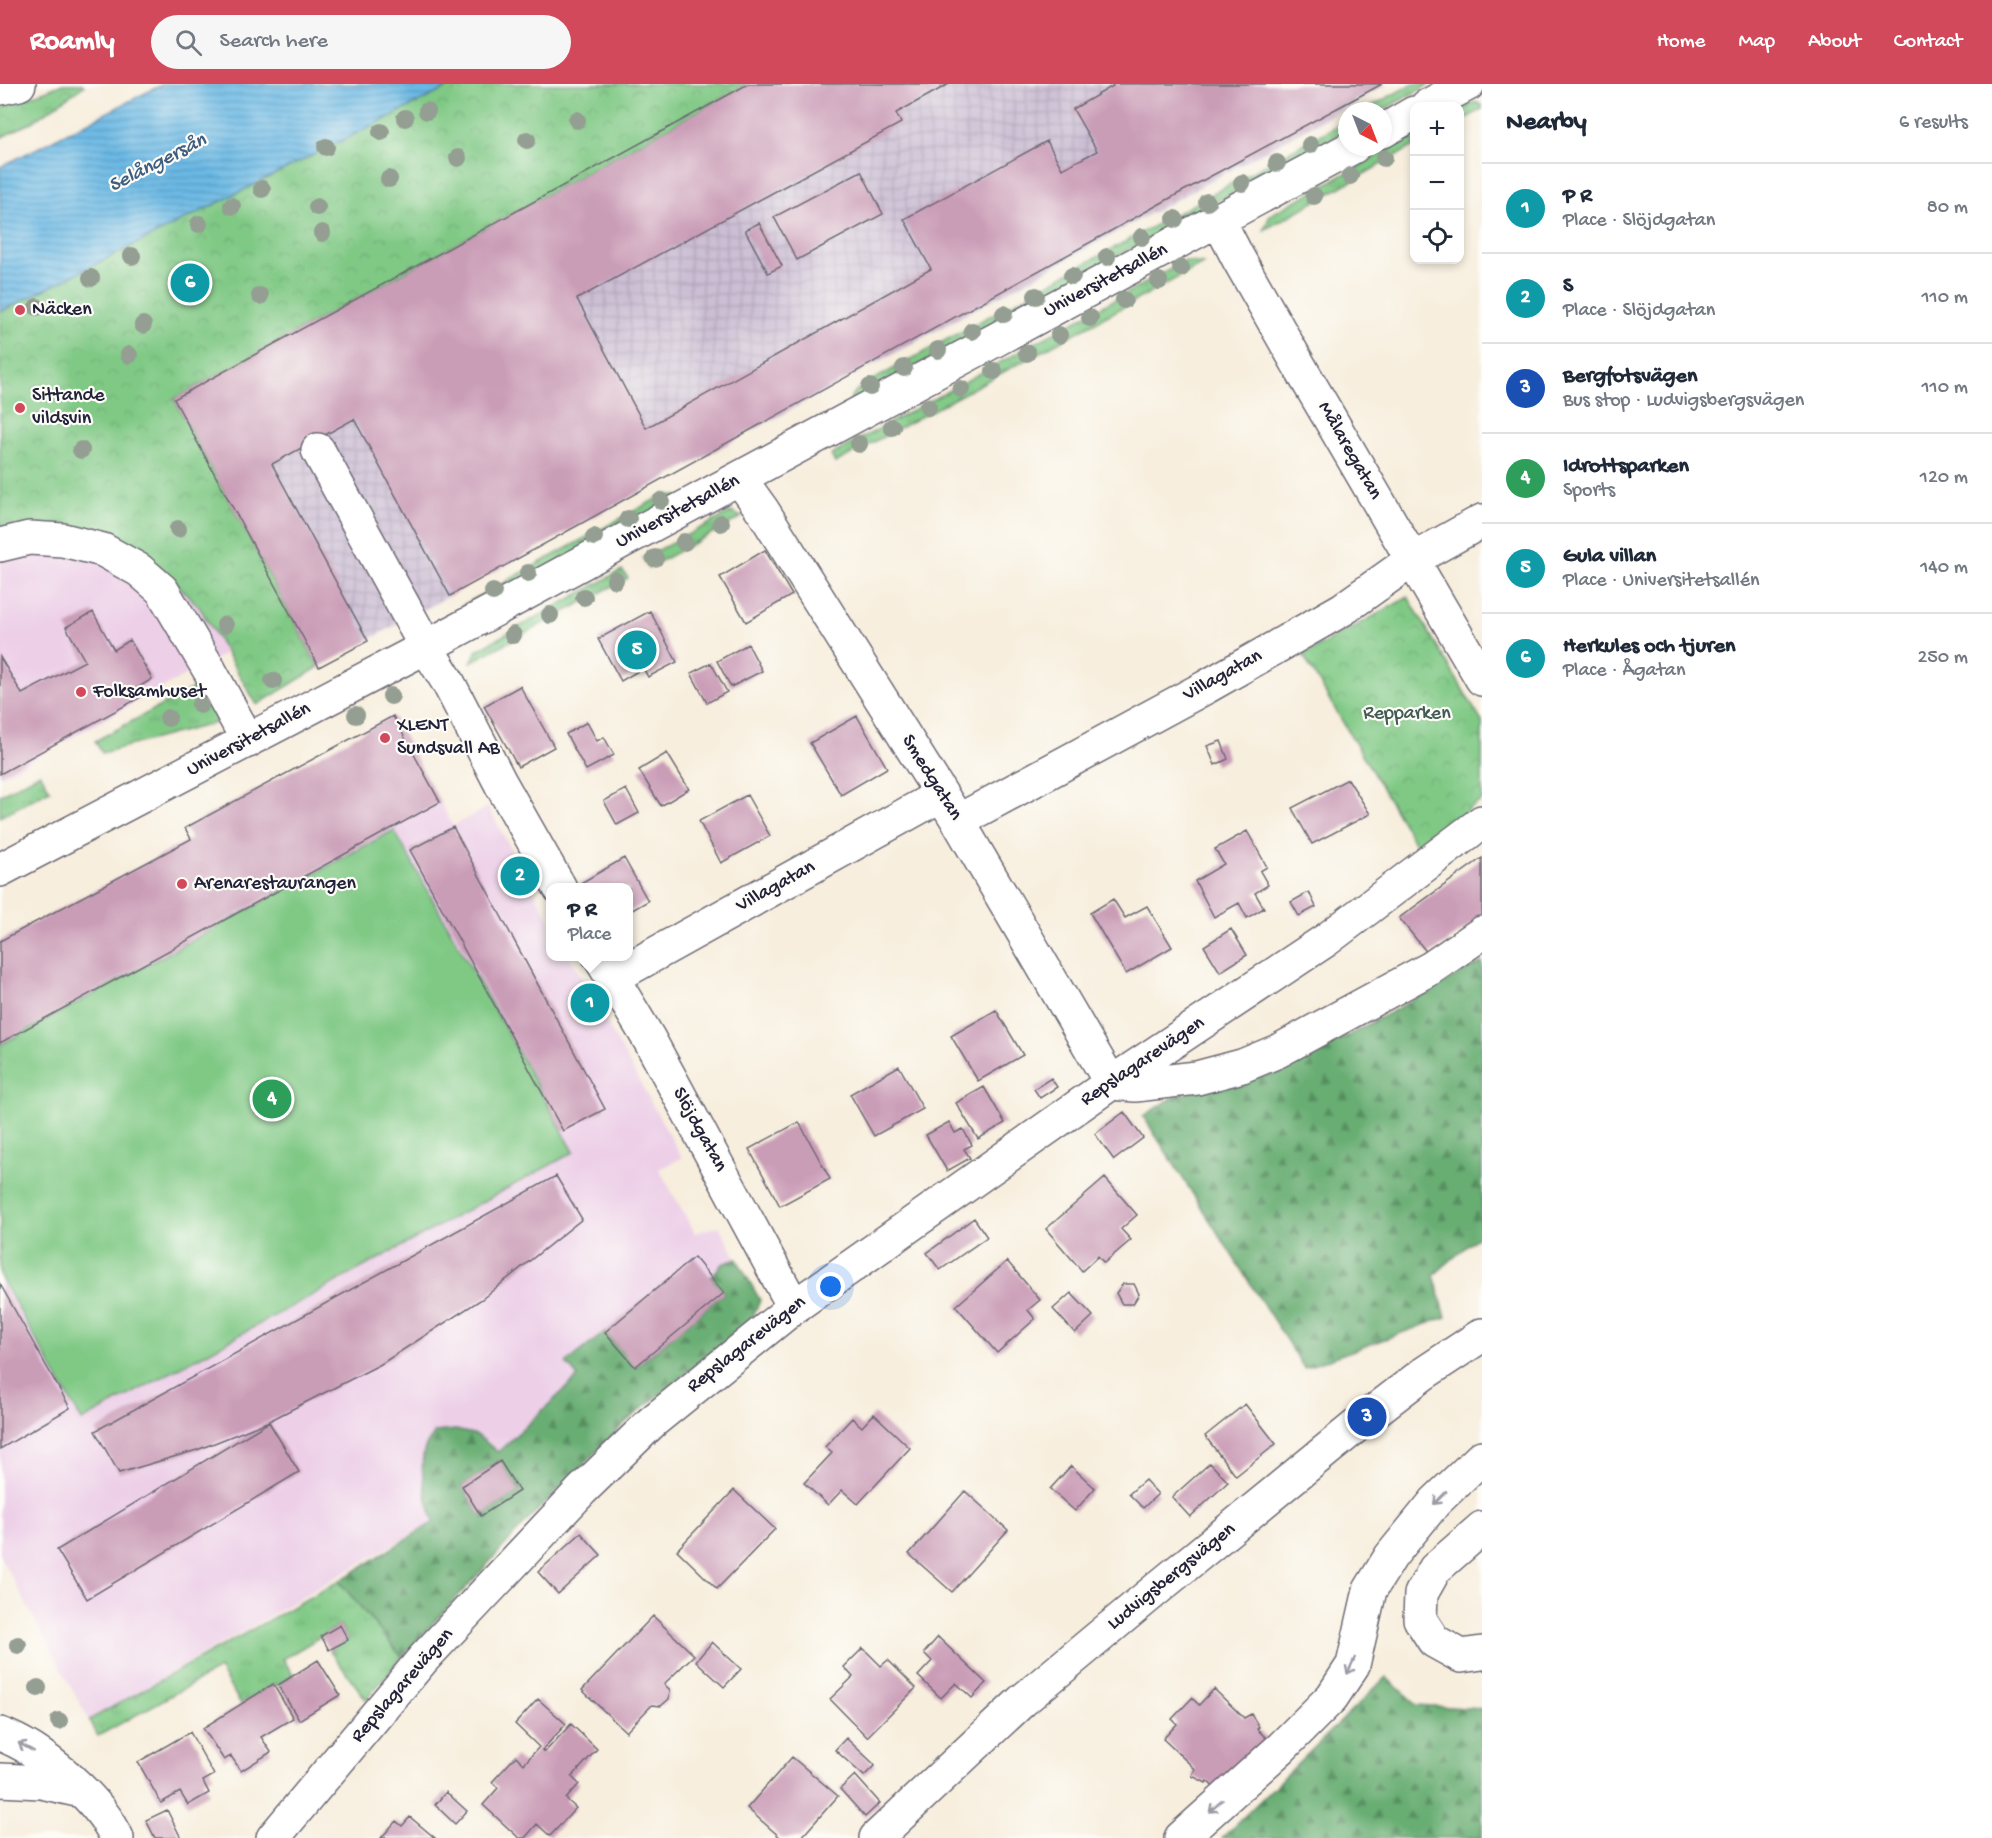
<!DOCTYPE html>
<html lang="en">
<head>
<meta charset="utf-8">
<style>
  :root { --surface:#fff; --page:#f6f6f7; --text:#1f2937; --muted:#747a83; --line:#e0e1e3; --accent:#d1495b }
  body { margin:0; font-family:"Gochi Hand",sans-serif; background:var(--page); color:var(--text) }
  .controls { position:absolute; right:18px; top:18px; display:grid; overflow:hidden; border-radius:12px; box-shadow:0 3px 9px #0003 }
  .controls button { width:54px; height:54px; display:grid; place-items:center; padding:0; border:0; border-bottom:2px solid var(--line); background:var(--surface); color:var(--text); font:30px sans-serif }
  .compass { position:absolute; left:1338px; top:18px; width:54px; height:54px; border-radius:50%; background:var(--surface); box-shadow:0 3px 9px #0003; rotate:138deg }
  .you { position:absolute; left:831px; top:1203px; width:21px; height:21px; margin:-15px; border:4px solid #fff; border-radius:50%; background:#1a73e8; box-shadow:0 0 0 9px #1a73e833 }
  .badge { display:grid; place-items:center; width:39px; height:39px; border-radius:50%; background:var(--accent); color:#fff; font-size:20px; font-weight:700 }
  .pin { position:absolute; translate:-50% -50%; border:3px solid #fff; box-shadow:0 2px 6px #0006 }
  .popup { position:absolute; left:546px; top:799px; width:87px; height:78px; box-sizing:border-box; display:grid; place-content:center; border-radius:12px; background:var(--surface); filter:drop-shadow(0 2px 4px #0005); font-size:20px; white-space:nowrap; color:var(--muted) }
  .popup b { font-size:22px; color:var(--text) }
  .popup::after { content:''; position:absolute; left:50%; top:100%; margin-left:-12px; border:12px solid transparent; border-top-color:var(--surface) }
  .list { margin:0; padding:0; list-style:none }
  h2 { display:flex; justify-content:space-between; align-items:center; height:78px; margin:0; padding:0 24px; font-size:26px }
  h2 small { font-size:20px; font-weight:400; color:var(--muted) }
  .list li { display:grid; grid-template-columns:39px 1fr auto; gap:18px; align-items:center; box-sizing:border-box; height:90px; padding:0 24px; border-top:2px solid var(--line) }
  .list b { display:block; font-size:22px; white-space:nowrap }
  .list p { margin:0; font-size:20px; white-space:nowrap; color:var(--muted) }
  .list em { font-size:20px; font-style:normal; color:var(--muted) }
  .icon { flex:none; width:33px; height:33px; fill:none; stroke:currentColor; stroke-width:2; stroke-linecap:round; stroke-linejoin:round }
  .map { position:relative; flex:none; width:1482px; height:1754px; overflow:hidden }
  header { display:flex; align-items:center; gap:36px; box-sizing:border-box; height:84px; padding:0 30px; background:var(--accent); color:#fff }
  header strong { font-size:28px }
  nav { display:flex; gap:33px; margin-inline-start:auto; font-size:21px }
  .search { width:420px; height:54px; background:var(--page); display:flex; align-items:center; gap:15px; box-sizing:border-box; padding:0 21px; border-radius:33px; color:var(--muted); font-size:22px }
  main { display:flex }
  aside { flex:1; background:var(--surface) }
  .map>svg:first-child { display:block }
</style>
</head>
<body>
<header>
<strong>Roamly</strong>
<div class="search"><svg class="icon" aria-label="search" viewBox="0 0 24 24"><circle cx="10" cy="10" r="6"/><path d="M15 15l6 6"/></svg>Search here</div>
<nav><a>Home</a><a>Map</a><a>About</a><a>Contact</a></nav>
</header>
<main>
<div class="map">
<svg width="1482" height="1754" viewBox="0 0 1482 1754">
  <defs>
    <pattern id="industrial-grid" width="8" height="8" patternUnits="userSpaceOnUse" patternTransform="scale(1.5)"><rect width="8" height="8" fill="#ccbed4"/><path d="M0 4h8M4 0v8" fill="none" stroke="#afa3b7"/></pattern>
    <pattern id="grass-tufts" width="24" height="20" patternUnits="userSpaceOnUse" patternTransform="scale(1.5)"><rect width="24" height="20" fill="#80c985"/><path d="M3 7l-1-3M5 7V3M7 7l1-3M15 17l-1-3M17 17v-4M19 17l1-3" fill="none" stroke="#6eac74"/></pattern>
    <pattern id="forest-firs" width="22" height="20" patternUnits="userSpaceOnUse" patternTransform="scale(1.5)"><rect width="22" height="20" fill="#68ad72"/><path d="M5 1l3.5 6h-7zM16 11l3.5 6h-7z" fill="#558c5f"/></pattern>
    <pattern id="park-crowns" width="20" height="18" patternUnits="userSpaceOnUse" patternTransform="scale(1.5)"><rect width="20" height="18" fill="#80c985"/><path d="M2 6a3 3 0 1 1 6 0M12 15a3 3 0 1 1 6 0" fill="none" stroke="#6eac74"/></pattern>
    <pattern id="water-rules" width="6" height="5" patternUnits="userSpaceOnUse" patternTransform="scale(1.5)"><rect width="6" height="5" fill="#6ab9e5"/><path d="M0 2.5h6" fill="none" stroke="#5796bb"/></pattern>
  </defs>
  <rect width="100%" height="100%" fill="#fdfcf7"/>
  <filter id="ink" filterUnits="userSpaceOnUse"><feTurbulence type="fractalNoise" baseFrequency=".0167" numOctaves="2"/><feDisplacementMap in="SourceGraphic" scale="12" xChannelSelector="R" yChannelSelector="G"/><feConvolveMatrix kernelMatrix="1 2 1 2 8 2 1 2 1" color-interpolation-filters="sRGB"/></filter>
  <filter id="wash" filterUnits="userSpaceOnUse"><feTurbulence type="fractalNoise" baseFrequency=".008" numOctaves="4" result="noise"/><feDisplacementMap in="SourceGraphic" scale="24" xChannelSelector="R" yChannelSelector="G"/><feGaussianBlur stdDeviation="1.35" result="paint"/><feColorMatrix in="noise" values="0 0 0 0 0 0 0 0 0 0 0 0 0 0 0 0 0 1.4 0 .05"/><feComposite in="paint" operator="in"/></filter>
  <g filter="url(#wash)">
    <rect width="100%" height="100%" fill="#f7eedd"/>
    <path fill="#edd0e8" d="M64 441 113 452 159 481 200 524 226 569 0 693V447Z
      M393 632 453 742 488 723 551 838V872L570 873 682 1074 659 1085 695 1149 719 1142 760 1216 751 1237 627 1337 533 1431 481 1432 470 1416 89 1636 0 1472V857L190 755 185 744Z"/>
    <path fill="url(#industrial-grid)" d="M748 0H1388L319 583 174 315Z"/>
    <path fill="url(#grass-tufts)" stroke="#517660" stroke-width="1.5" d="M1412 0H1430L1381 27H1363Z
      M1475 18 1482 21V25L1460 38V26Z
      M1347 36V46L851 318V312L862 302Z
      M1414 51V62L1264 146 1270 131Z
      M1185 177 1203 180 835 379 831 371Z
      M665 410 681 413 455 532 463 521Z
      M731 428 742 433 648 484 643 474Z
      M622 486 628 494 471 578 477 566Z
      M205 598 217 621 216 639 102 669 95 657Z
      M40 689 50 706 0 733V711Z
      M339 1497 402 1573 366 1615 329 1566 348 1556 340 1541 283 1575 293 1591 278 1601 273 1600 241 1620 219 1585 98 1652 89 1636Z"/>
    <path fill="url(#forest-firs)" stroke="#456856" stroke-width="1.5" fill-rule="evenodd" d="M1482 878V1149L1434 1191 1446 1233 1304 1284 1143 1032 1177 1011 1281 988Z
      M737 1175 760 1216 751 1237 627 1337 533 1431 402 1573 339 1497 434 1438C427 1419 416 1378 427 1360 429 1356 433 1352 435 1348L456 1346 477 1351 498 1368 578 1293 566 1279 605 1248 636 1283 724 1209 711 1193 722 1180ZM499 1377 519 1407 481 1432 462 1402Z
      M1386 1593 1417 1621 1482 1625V1754H1222Z"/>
    <path fill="url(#park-crowns)" stroke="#517660" stroke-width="1.5" d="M63 0H82L84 2 32 38 0 54V24Z
      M455 0H748L174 315 319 583 257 621 200 524 159 481 113 452 64 441 0 447V228Z
      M1408 513 1482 638V716L1417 763 1303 571Z"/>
    <path fill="#80c985" stroke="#517660" stroke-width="1.5" d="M394 746 574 1068 82 1337 0 1192V961Z"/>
    <path fill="url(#water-rules)" stroke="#466e90" stroke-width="1.5" d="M163 0H455L0 228V83Z"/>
    <g id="blocks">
      <path fill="#ca9db7" d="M748 0H949L896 29 901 39 577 215 646 344 931 185 904 135 1047 57 1062 85 1097 67 1073 25 1113 2 1112 0H1382L1174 112 450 512 354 335 272 380 368 557 319 583 174 315Z
        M861 87 883 130 797 176 774 133Z
        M759 139 782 182 768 189 745 146Z
        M765 466 792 511 746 538 720 493Z
        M650 527 677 578 648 593 643 584 621 597 598 555Z
        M93 528 114 566 130 556 152 595 134 606 139 614 0 690V573L22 610 85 577 66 543Z
        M748 560 762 587 731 603 717 577Z
        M711 579 727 608 707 619 691 589Z
        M520 602 554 663 518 683 484 622Z
        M393 632 440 718 0 959V857L191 755 185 744Z
        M857 632 887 684 841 711 810 659Z
        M587 638 597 657 604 653 614 671 586 686 566 650Z
        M1221 657 1228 675 1215 681 1207 662Z
        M667 669 689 705 661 722 639 686Z
        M1348 695 1370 730 1312 760 1292 724Z
        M626 705 639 729 617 741 604 717Z
        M747 711 770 752 721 779 699 737Z
        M453 743 605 1025 563 1047 410 766Z
        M1247 747 1267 783 1260 787 1268 801 1255 809 1264 824 1247 834 1239 819 1214 833 1195 797 1224 780 1215 765Z
        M624 774 648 817 629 828V804H581L579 800Z
        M1482 774V833L1429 871 1399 834Z
        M521 784 528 795 518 801 511 789Z
        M1309 808 1316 823 1299 832 1291 818Z
        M1113 815 1125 834 1147 822 1172 863 1126 890 1090 829Z
        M1231 845 1247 871 1220 888 1204 862Z
        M589 907 599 925 590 930 580 912Z
        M996 926 1023 971 978 997 951 952Z
        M899 982 923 1025 874 1052 850 1010Z
        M1051 994 1057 1003 1040 1014 1034 1005Z
        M984 1003 1005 1039 978 1055 956 1019Z
        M1124 1028 1143 1054 1114 1076 1095 1050Z
        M799 1038 830 1095 780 1122 749 1065Z
        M949 1038 955 1049 963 1045 972 1061 964 1065 970 1074 947 1087 926 1051Z
        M556 1092 582 1135 482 1215 381 1280 267 1338 197 1366 119 1389 95 1347Z
        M1105 1094 1137 1131 1121 1145 1131 1156 1104 1179 1098 1172 1082 1187 1046 1145Z
        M974 1134 987 1153 940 1186 927 1169Z
        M694 1173 724 1209 635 1283 605 1248Z
        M1007 1177 1040 1216 1028 1226 1035 1235 997 1269 956 1222Z
        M0 1200 70 1324 0 1365Z
        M1123 1200H1134L1139 1210 1133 1220H1122L1116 1209Z
        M1071 1209 1093 1232 1075 1249 1053 1225Z
        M1245 1320 1276 1360 1236 1392 1205 1352Z
        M874 1330 910 1364 858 1420 842 1406 828 1421 804 1399 832 1369 825 1363 852 1334 862 1343Z
        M269 1338 299 1388 87 1515 57 1466Z
        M500 1377 519 1407 481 1432 462 1402Z
        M1210 1379 1228 1398 1190 1433 1172 1413Z
        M1071 1382 1095 1404 1075 1427 1050 1405Z
        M1145 1396 1158 1410 1143 1424 1129 1410Z
        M734 1406 775 1445 717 1505 677 1466Z
        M965 1407 1008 1446 952 1508 909 1470Z
        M581 1449 601 1471 558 1510 538 1488Z
        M653 1532 694 1571 664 1600 670 1606 669 1615 661 1622 652 1621 626 1648 582 1606Z
        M340 1541 348 1556 329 1566 321 1552Z
        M938 1553 986 1599 972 1614 956 1599 941 1614 918 1592 932 1577 924 1569Z
        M712 1558 741 1585 724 1603 696 1577Z
        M863 1564 881 1582 888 1576 916 1604 867 1653 830 1615 853 1593 844 1583Z
        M318 1576 340 1611 299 1636 278 1601Z
        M273 1600 293 1634 261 1653 271 1668 241 1687 231 1672 224 1676 203 1644Z
        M1214 1605 1244 1634 1251 1630 1259 1643 1257 1645 1267 1655 1218 1707 1207 1697 1206 1699 1192 1692 1195 1685 1163 1655 1177 1640 1172 1635 1192 1614 1199 1621Z
        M538 1615 566 1640 542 1666 545 1668 571 1640 597 1665 572 1693 579 1700 566 1715 576 1724 550 1752 537 1740 525 1754H519L483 1721 498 1704 492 1698 516 1672 524 1680 539 1663 515 1640Z
        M190 1648 214 1691 203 1697 209 1709 188 1721 180 1708 161 1719 138 1678Z
        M846 1654 875 1681 864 1692 835 1666Z
        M792 1673 838 1712 801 1754H781L747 1724Z
        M855 1691 880 1719 865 1733 840 1705Z
        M446 1708 467 1727 455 1740 435 1721Z
        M167 1726 181 1754H155L146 1736Z
        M410 1733 435 1754H381L396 1737 402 1742Z"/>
    </g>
  </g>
  <g filter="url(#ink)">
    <use href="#blocks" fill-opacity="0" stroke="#6d6974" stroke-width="1.5"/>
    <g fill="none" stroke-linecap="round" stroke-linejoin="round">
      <g stroke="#6d6974" stroke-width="36">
        <path id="minor" d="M0 4 19 0
          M1427 22 1468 0
          M1383 47 1414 29
          M1219 137 1238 174 1305 292 1482 595
          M318 366 426 563 448 598 501 700 560 804
          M740 395 763 427 958 737 1111 999
          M0 461 29 454 63 456 103 466 139 486 162 506 210 587 248 657
          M958 737 1206 603 1343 525 1412 476 1482 437
          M0 786 426 563 1353 63
          M599 872 649 955 794 1223
          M612 894 941 711
          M1111 999 1135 1001 1197 994 1242 982 1278 967 1431 884 1482 849
          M1482 1444 1435 1485 1421 1510 1420 1535 1434 1557 1461 1572 1482 1569
          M0 1650C41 1665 99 1714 117 1754
          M0 1696 41 1698 81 1707
          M273 1754 423 1575 582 1406 652 1338 794 1223 1111 999 1326 856 1482 738
          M876 1754 1022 1617 1164 1499 1367 1333 1423 1290 1482 1251
          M1181 1754 1281 1664 1332 1613 1353 1581 1370 1506 1391 1472 1435 1418 1482 1373"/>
      </g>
      <use href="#minor" stroke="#fff" stroke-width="33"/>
    </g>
    <g fill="#949e92">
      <circle cx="427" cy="27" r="9"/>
      <circle cx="405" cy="34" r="9"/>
      <circle cx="577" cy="36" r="9"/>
      <circle cx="381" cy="48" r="9"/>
      <circle cx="527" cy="56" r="9"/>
      <circle cx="1310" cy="61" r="9"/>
      <circle cx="326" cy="63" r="9"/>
      <circle cx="458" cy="74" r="9"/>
      <circle cx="1384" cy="74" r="9"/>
      <circle cx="1277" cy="79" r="9"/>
      <circle cx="1350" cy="92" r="9"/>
      <circle cx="389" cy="95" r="9"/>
      <circle cx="1242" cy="99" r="9"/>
      <circle cx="262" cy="105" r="9"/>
      <circle cx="1314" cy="112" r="9"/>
      <circle cx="1207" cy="118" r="9"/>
      <circle cx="232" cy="122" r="9"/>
      <circle cx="317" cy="123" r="9"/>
      <circle cx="1175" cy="135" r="9"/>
      <circle cx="199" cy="140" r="9"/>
      <circle cx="322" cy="149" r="9"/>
      <circle cx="1142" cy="153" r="9"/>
      <circle cx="132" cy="172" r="9"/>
      <circle cx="1107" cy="173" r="9"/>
      <circle cx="1181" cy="184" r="9"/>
      <circle cx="1072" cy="192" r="9"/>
      <circle cx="91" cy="194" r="9"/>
      <circle cx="1159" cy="197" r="9"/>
      <circle cx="178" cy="204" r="9"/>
      <circle cx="260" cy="212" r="9"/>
      <circle cx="1036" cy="212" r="9"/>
      <circle cx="1124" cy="216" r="9"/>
      <circle cx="37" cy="223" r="9"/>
      <circle cx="1004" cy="230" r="9"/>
      <circle cx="1090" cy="234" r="9"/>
      <circle cx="143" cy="241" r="9"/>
      <circle cx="972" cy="247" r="9"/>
      <circle cx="1059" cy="251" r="9"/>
      <circle cx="938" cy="266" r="9"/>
      <circle cx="1027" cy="269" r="9"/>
      <circle cx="129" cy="271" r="9"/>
      <circle cx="904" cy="284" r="9"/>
      <circle cx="994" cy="287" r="9"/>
      <circle cx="870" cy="303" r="9"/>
      <circle cx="961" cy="305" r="9"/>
      <circle cx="928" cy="323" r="9"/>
      <circle cx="892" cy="343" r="9"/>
      <circle cx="859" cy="360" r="9"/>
      <circle cx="81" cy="366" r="9"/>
      <circle cx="661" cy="417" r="9"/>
      <circle cx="628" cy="435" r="9"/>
      <circle cx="721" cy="439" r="9"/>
      <circle cx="178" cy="445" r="9"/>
      <circle cx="594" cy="453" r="9"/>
      <circle cx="684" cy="458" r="9"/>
      <circle cx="655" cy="474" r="9"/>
      <circle cx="528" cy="489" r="9"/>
      <circle cx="615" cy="496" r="9"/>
      <circle cx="493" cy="508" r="9"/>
      <circle cx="584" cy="513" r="9"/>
      <circle cx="550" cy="531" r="9"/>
      <circle cx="225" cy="541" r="9"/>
      <circle cx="513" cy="551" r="9"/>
      <circle cx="273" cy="597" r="9"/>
      <circle cx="391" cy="612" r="9"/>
      <circle cx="200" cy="621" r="9"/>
      <circle cx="356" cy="631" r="9"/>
      <circle cx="168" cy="634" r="9"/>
      <circle cx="18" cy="1561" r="9"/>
      <circle cx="38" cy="1604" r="9"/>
      <circle cx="59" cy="1637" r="9"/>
    </g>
    <defs><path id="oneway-shaft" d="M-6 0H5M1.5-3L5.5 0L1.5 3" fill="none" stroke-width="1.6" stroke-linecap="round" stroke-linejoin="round" transform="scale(1.5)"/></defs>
    <g stroke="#9c9ca7">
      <use href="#oneway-shaft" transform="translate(1440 1414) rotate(135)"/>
      <use href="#oneway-shaft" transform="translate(1351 1582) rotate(115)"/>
      <use href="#oneway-shaft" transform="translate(26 1663) rotate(-151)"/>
      <use href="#oneway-shaft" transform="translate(1216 1722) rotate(138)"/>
    </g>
  </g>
  <g fill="#d1495b" stroke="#fdfcf7" stroke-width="2">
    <circle cx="20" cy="226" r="6"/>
    <circle cx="20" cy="324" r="6"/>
    <circle cx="81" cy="608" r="6"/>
    <circle cx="385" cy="654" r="6"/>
    <circle cx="182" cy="800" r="6"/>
  </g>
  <g text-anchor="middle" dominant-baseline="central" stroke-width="4.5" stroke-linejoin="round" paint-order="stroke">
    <g font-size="20" fill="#22223b" stroke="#fdfcf7">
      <text transform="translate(1106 197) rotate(-28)">Universitetsallén</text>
      <text transform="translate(1349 367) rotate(60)">Målaregatan</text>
      <text transform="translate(678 428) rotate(-28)">Universitetsallén</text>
      <text transform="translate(1223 592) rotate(-29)">Villagatan</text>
      <text transform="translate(249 656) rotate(-28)">Universitetsallén</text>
      <text transform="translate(931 694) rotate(58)">Smedgatan</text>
      <text transform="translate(776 803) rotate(-29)">Villagatan</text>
      <text transform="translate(1143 978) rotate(-34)">Repslagarevägen</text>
      <text transform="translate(699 1046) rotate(61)">Slöjdgatan</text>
      <text transform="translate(747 1261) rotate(-38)">Repslagarevägen</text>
      <text transform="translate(1172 1493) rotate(-39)">Ludvigsbergsvägen</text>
      <text transform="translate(403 1602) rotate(-49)">Repslagarevägen</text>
    </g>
    <g font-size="20" fill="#22223b" stroke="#fdfcf7" text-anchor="start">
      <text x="32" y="226">Näcken</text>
      <text x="32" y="312">Sittande<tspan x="32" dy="23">vildsvin</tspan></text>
      <text x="93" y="608">Folksamhuset</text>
      <text x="397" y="642">XLENT<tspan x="397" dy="23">Sundsvall AB</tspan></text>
      <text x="194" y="800">Arenarestaurangen</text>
    </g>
    <g font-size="20" fill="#435c55" stroke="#fdfcf7">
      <text x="1407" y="630">Repparken</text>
    </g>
    <g font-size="21" font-style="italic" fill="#3f5e7f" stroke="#fdfcf7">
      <text transform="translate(158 80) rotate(-27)">Selångersån</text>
    </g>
  </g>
</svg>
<div class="controls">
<button>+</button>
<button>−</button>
<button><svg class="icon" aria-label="locate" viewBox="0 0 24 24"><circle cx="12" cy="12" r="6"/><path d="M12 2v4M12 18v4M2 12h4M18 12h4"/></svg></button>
</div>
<svg class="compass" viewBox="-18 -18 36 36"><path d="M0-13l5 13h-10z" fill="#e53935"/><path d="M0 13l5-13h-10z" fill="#747a83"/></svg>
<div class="you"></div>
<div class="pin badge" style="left:590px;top:919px;background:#0f9aa8">1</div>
<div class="popup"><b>P R</b>Place</div>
<div class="pin badge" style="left:520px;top:792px;background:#0f9aa8">2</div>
<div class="pin badge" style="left:1367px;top:1333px;background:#1a4fb4">3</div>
<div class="pin badge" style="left:272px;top:1015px;background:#2e9e5b">4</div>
<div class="pin badge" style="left:637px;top:566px;background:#0f9aa8">5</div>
<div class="pin badge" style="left:190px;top:199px;background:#0f9aa8">6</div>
</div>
<aside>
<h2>Nearby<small>6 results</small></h2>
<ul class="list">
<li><span class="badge" style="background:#0f9aa8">1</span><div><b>P R</b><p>Place · Slöjdgatan</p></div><em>80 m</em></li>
<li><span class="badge" style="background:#0f9aa8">2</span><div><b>S</b><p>Place · Slöjdgatan</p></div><em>110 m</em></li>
<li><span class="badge" style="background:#1a4fb4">3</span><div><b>Bergfotsvägen</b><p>Bus stop · Ludvigsbergsvägen</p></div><em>110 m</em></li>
<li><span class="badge" style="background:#2e9e5b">4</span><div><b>Idrottsparken</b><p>Sports</p></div><em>120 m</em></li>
<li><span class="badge" style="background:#0f9aa8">5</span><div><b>Gula villan</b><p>Place · Universitetsallén</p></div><em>140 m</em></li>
<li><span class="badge" style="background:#0f9aa8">6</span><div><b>Herkules och tjuren</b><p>Place · Ågatan</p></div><em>250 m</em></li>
</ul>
</aside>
</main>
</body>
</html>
